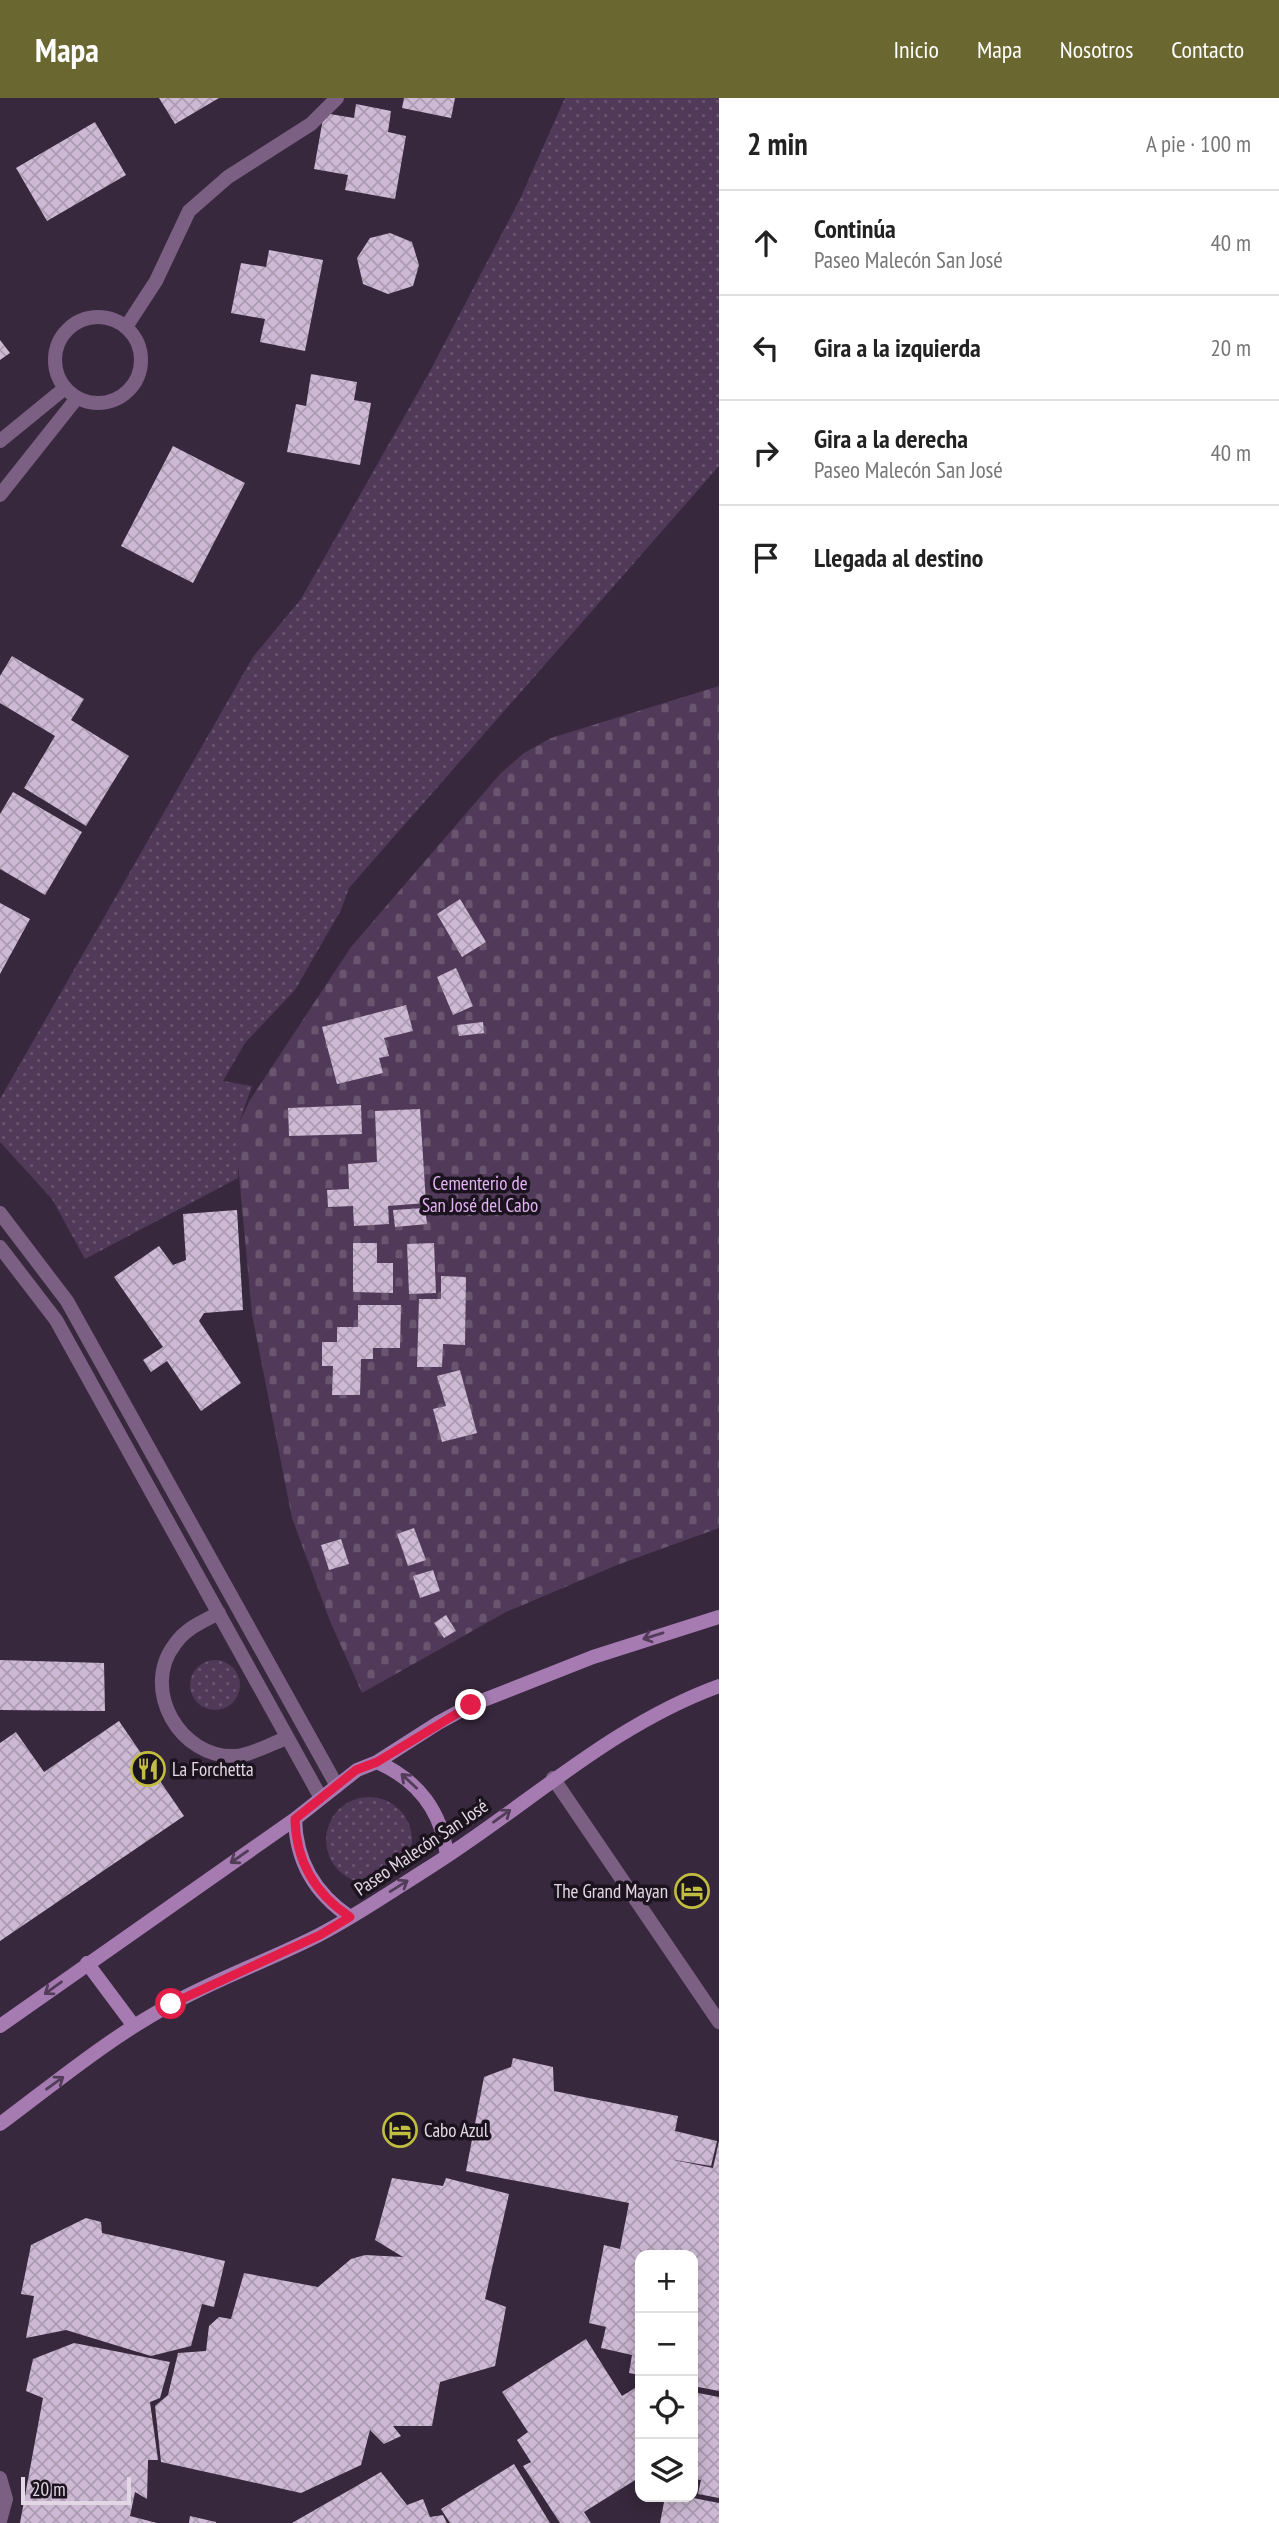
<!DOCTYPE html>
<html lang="es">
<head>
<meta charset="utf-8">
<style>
  :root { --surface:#fff; --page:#f6f6f6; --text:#222; --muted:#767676; --line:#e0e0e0; --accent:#6a6830 }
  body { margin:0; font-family:"PT Sans Narrow",sans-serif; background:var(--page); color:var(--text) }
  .controls { position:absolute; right:21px; bottom:21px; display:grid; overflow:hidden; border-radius:14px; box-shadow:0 4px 18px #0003 }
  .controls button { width:63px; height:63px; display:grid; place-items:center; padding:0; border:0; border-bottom:2px solid var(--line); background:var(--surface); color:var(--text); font:35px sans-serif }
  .scale { position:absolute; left:21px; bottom:18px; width:110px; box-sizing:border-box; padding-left:7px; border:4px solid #e2d8e5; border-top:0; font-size:19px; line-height:24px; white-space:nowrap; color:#e2d8e5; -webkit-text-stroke:5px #1b141e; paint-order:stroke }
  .stop { position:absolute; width:21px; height:21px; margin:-16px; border:5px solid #e11d48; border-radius:50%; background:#fff }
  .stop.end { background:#e11d48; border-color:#fff; box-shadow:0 2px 7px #0008 }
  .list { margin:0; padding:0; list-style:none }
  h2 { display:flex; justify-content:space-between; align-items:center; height:91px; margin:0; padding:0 28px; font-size:30px }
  h2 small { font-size:23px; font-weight:400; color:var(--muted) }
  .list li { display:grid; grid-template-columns:46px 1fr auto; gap:21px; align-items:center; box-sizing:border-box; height:105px; padding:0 28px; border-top:2px solid var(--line) }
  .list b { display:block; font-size:26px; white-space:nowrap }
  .list p { margin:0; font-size:23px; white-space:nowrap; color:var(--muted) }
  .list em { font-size:23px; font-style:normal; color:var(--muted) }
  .icon { flex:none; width:38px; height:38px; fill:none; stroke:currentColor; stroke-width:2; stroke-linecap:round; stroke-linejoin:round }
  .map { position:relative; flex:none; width:719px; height:2425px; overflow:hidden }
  header { display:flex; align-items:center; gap:42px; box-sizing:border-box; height:98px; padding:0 35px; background:var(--accent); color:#fff }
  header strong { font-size:33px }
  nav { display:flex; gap:38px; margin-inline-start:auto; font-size:24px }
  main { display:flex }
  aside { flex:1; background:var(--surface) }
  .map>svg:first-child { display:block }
</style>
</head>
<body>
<header>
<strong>Mapa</strong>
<nav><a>Inicio</a><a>Mapa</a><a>Nosotros</a><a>Contacto</a></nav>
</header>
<main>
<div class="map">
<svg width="719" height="2425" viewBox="0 0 719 2425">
  <defs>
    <pattern id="grass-dots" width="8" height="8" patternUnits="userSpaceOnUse" patternTransform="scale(1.75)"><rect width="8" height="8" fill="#513959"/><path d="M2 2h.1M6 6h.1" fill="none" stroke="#6a5571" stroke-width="1.8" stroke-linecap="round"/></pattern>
    <pattern id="cemetery-stones" width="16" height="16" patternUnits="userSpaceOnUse" patternTransform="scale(1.75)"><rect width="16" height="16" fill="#513959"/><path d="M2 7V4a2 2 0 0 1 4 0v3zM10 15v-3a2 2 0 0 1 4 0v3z" fill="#6a5571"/></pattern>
    <pattern id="building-cross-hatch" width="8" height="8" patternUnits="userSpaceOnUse" patternTransform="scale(1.75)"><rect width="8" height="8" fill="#cdb9d4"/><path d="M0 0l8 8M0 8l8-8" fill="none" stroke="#ab9bb0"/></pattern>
  </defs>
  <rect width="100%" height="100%" fill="#38283d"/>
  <path fill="url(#grass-dots)" d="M565 0H719V368L349 790 341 812 295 892 245 945 223 983 252 988 239 1025 238 1080 85 1161 52 1101 0 1044V1001L253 559 301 501 429 275 520 101Z
    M190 1587a25 25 0 1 1 50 0a25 25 0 1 1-50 0Z
    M326 1742a43 43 0 1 1 86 0a43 43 0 1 1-86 0Z"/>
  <path fill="url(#cemetery-stones)" d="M719 588V1430L617 1467 506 1514 362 1595 330 1523 292 1420 252 1216 236 1045 239 1025 250 1002 351 849 500 676 524 655 551 640Z"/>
  <path fill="url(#building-cross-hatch)" d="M159 0H219L175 26Z
    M404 0H455L451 20 402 10Z
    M356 6 391 13 388 34 406 38 395 101 345 92 348 77 314 71 324 15 354 20Z
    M95 24 126 77 47 123 16 70Z
    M390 135 412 144 419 167 413 188 388 196 363 186 357 160 370 140Z
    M269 152 323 162 305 253 260 244 265 221 231 215 241 165 266 169Z
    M0 242 10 255 0 262Z
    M311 276 357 284 354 302 371 305 360 367 287 354 296 306 306 308Z
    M173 348 245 385 193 485 121 448Z
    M12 558 84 601 71 622 129 658 86 728 24 690 55 638 0 605V578Z
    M13 694 82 734 45 797 0 771V716Z
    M460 801 486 844 462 859 437 816Z
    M0 805 30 821 0 876Z
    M456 870 473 908 453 917 437 879Z
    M406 907 413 933 384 940 389 958 379 960 383 975 337 986 322 929Z
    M483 924 484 935 459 938 457 927Z
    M361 1007 362 1036 289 1038 288 1010Z
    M420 1011 426 1105 388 1108 389 1126 354 1128 353 1108 328 1109 327 1092 349 1091 348 1066 377 1064 375 1013Z
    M425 1110 427 1126 395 1129 393 1112Z
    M237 1112 243 1212 204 1215 199 1223 241 1285 201 1313 167 1263 151 1274 143 1262 163 1249 114 1179 159 1148 173 1167 186 1162 183 1116Z
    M353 1145H377V1165H393V1195L353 1194Z
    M434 1145 436 1195 409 1196 407 1146Z
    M441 1178 466 1179 465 1247 443 1246 442 1269H417L419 1201H441Z
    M358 1207H401L400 1250H373V1261H361L360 1297H332L333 1268H322V1244H337V1229H358Z
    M460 1272 477 1335 442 1344 433 1311 446 1308 437 1278Z
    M414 1430 426 1462 408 1468 397 1436Z
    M341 1441 349 1466 329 1472 321 1447Z
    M433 1472 440 1493 420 1500 413 1478Z
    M446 1517 456 1533 444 1540 434 1525Z
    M0 1562 104 1565 105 1613 0 1612Z
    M119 1623 184 1718 0 1843V1645L16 1634 44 1674Z
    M513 1960 553 1969 554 1993 678 2018 675 2033 717 2043 711 2068 669 2061 713 2070 719 2043V2293L693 2288V2157H640V2277L629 2275 632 2257 601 2250 606 2229 589 2225 604 2147 620 2151 629 2105 466 2073 484 1979 511 1969Z
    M392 2080 443 2088 446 2080 509 2096 485 2201 506 2209 495 2268 440 2284 432 2328H393L401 2338 384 2346 370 2332 361 2367 301 2395 161 2364 155 2308 168 2297 178 2255 206 2253 209 2228 219 2219 231 2221 244 2175 318 2189 351 2161 365 2157 403 2159 375 2142Z
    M86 2120 101 2124 102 2135 225 2163 214 2209 202 2206 191 2248 151 2258 66 2232 26 2240 34 2198 21 2196 31 2147Z
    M586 2241 622 2298 640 2287V2379L584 2414 591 2425H560L523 2368 531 2364 517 2342 528 2334 502 2294Z
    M74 2245 170 2264 160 2300 150 2304 158 2362H148L147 2401 135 2394 130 2418 157 2425H20L43 2300 26 2293 33 2261Z
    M693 2294 719 2299V2400L698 2396 701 2382 693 2381Z
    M514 2366 550 2425H450L441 2411Z
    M381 2374 407 2407 423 2401 430 2419 443 2417 447 2425H292Z
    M665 2399H688L719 2405V2425H660Z
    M190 2418 216 2424V2425H189Z"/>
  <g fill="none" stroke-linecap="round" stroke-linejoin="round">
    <path stroke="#7b6083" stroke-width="14" d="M553 1680 719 1924
      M0 2380 6 2401 0 2423"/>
    <path stroke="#7b6083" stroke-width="14" d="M55 262a43 43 0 1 1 86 0a43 43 0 1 1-86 0Z
      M126 229 156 183 189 113 228 79 311 26 337 0
      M0 343 65 290
      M0 397 77 300
      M0 1115 67 1203 337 1688
      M0 1149 56 1222 321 1700
      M219 1515C202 1524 186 1530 175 1546 140 1591 180 1661 236 1658 252 1657 272 1645 287 1640"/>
    <path stroke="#a57bb2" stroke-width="14" d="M377 1664C418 1682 442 1714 447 1758
      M295 1721C296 1763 314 1795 350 1819
      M87 1865 134 1928
      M0 1928 295 1721 357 1672 377 1664 438 1625 471 1607 593 1559 719 1519
      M0 2026C55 1985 109 1940 170 1907 218 1880 270 1862 319 1837 356 1818 392 1793 427 1771 525 1710 609 1628 719 1588"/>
  </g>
  <defs><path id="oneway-shaft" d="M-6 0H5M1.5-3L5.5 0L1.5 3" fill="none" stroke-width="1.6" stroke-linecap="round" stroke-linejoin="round" transform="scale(1.75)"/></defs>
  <g stroke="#523d59">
    <use href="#oneway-shaft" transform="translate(653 1538) rotate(163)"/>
    <use href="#oneway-shaft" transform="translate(409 1683) rotate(-137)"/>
    <use href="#oneway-shaft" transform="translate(502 1718) rotate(-36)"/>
    <use href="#oneway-shaft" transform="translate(239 1759) rotate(145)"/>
    <use href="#oneway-shaft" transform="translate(399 1788) rotate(-32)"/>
    <use href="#oneway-shaft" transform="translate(53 1890) rotate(144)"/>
    <use href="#oneway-shaft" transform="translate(55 1985) rotate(-36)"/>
  </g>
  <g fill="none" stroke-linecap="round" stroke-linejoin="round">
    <path stroke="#e11d48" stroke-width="9" d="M171 1906 320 1837 350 1819C314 1795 296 1763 295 1721L356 1672 377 1664 471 1607"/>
  </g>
  <defs>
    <g id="restaurant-ring" transform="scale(1.75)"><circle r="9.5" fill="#1b141e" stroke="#c1bd40" stroke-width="1.5"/><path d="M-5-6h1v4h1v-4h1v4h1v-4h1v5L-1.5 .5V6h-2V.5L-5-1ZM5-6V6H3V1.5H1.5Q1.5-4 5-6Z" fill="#c1bd40"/></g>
    <g id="hotel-ring" transform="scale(1.75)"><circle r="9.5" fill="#1b141e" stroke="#c1bd40" stroke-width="1.5"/><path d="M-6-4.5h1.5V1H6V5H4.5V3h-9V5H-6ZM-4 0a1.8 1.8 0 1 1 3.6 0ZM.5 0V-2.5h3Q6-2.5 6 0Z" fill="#c1bd40"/></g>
  </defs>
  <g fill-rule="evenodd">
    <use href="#restaurant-ring" x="148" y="1671"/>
    <use href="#hotel-ring" x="692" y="1793"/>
    <use href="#hotel-ring" x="400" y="2032"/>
  </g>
  <g text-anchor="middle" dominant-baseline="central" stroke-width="7" stroke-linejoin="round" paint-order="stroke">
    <g font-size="19" fill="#e5b2f6" stroke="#1b141e">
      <text x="480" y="1085">Cementerio de<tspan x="480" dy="22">San José del Cabo</tspan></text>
    </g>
    <g font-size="19" fill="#e2d8e5" stroke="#1b141e" text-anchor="start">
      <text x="172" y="1671">La Forchetta</text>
      <text x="668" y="1793" text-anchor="end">The Grand Mayan</text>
      <text x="424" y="2032">Cabo Azul</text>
    </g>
    <g font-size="19" fill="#e2d8e5" stroke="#1b141e">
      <text transform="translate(421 1749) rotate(-34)">Paseo Malecón San José</text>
    </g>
  </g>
</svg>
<div class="controls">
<button>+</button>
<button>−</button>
<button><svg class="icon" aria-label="locate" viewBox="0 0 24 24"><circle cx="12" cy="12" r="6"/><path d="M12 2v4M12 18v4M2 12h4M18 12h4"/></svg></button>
<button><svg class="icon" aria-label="layers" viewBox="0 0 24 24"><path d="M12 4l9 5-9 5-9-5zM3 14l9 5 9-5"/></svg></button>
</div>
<div class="scale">20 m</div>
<div class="stop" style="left:171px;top:1906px"></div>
<div class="stop end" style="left:471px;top:1607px"></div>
</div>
<aside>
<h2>2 min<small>A pie · 100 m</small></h2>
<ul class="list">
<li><svg class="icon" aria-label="ahead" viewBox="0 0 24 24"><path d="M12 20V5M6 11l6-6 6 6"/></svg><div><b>Continúa</b><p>Paseo Malecón San José</p></div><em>40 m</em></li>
<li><svg class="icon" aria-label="left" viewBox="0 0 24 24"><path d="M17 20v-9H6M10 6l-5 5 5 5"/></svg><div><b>Gira a la izquierda</b></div><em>20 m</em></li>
<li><svg class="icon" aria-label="right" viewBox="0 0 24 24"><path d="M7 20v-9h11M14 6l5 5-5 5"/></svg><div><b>Gira a la derecha</b><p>Paseo Malecón San José</p></div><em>40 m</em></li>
<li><svg class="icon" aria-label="arrive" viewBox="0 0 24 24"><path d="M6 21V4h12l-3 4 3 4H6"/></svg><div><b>Llegada al destino</b></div></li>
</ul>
</aside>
</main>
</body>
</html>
